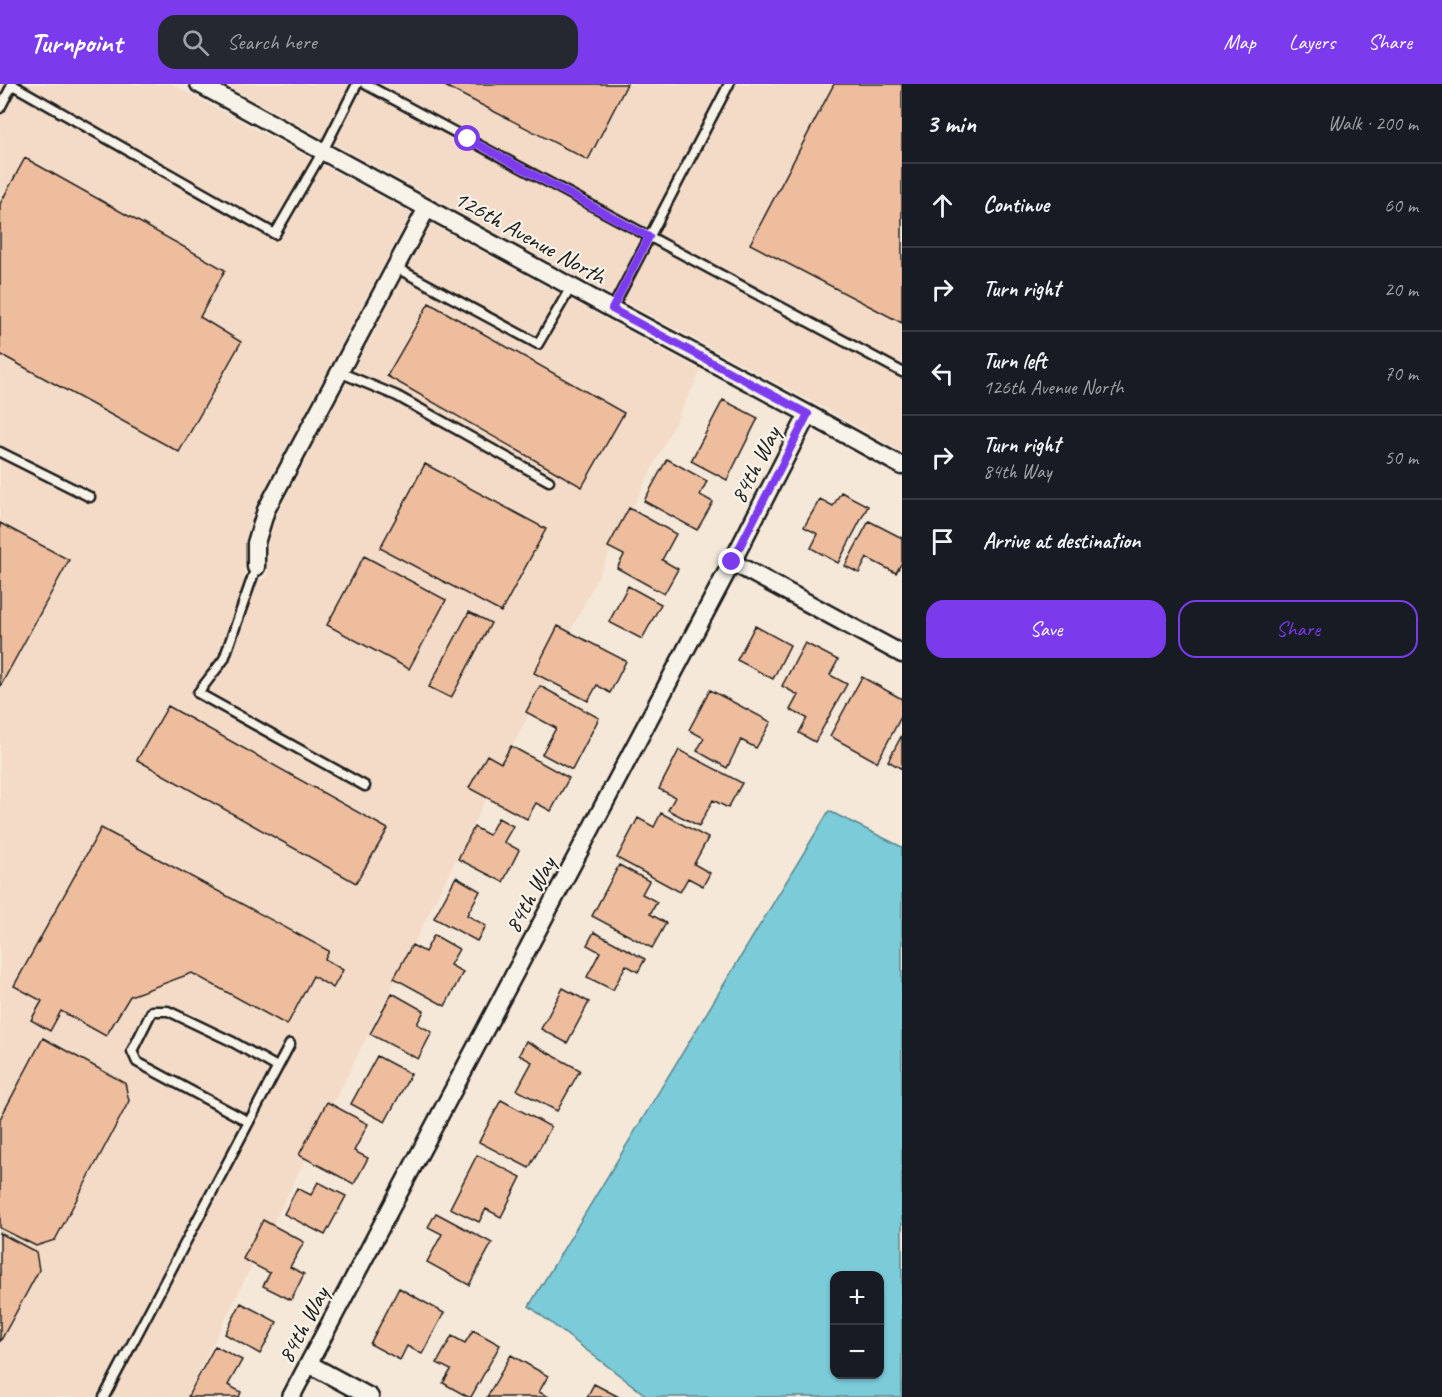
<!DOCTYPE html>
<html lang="en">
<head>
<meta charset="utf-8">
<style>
  :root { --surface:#171b24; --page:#242831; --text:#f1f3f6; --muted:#9ea1a6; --line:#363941; --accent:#7c3aed }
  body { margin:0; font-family:Caveat,sans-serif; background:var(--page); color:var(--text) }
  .controls { position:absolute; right:18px; bottom:18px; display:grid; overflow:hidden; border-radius:12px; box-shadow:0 2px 4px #0004 }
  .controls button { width:54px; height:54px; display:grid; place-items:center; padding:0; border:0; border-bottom:2px solid var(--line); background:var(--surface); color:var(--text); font:30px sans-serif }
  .stop { position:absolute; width:18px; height:18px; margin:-14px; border:4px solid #7c3aed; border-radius:50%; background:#fff }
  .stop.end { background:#7c3aed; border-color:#fff; box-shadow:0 2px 6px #0008 }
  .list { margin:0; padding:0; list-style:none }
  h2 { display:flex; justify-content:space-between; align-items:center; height:78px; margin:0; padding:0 24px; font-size:26px }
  h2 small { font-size:20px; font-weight:400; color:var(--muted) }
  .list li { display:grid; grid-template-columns:39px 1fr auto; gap:18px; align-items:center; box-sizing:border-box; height:84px; padding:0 24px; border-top:2px solid var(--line) }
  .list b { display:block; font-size:22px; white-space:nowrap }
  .list p { margin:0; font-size:20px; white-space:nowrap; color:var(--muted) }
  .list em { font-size:20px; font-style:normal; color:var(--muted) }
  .actions { display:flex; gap:12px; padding:18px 24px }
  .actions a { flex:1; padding:14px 0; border:2px solid var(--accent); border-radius:18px; text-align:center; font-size:21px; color:var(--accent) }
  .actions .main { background:var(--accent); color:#fff }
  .icon { flex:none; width:33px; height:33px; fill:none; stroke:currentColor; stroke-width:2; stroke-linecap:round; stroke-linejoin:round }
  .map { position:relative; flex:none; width:902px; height:1313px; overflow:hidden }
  header { display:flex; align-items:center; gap:36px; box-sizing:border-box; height:84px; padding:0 30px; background:var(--accent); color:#fff }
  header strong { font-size:28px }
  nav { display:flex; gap:33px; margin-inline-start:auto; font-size:21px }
  .search { width:420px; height:54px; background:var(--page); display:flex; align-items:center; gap:15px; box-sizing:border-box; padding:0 21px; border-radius:18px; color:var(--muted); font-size:22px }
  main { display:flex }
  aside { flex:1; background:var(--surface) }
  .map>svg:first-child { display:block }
</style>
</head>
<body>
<header>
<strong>Turnpoint</strong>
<div class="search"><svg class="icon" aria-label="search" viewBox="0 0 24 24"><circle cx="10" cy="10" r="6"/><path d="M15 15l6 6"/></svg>Search here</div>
<nav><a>Map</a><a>Layers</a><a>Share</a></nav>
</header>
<main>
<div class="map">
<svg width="902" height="1313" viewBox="0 0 902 1313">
  <rect width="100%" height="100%" fill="#f5e8d9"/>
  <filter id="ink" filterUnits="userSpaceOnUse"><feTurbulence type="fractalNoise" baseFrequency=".0167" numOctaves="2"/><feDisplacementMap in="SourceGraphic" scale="12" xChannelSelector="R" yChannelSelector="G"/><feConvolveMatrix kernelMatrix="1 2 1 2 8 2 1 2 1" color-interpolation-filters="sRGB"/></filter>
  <g filter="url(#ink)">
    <path fill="#f3dbc7" d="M0 0H172L411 129 256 421 245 456 244 497 267 494 268 460 277 430 431 140 701 287 186 1313H0Z
      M224 0H902V368L824 324 618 214Z"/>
    <path fill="#7ccbd9" stroke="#56858d" stroke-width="1.5" fill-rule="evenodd" d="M829 727 902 763V1313H648L529 1222ZM834 1192H880V1290H834Z"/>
    <path fill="#eebd9e" stroke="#1c1c1c" stroke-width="1.5" d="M441 0H627L588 76Z
      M834 0H902V239L750 160Z
      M25 74 225 186 200 233 241 258 179 368 0 270V120Z
      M429 219 624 329 582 403 387 292Z
      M723 316 758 334 727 396 691 377Z
      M667 375 707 397 700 411 713 418 697 446 644 417Z
      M425 380 546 445 501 528 380 464Z
      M841 408 868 422 838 479 811 464 818 450 804 443 820 415 833 422Z
      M629 424 676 450 662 476 678 485 664 510 617 484 624 471 608 463Z
      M869 437 902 454V478L896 489 867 474 859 489 845 482Z
      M0 439 69 476 0 603Z
      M364 472 446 516 409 585 327 541Z
      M628 502 661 520 642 555 609 538Z
      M469 528 491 539 451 614 429 603Z
      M558 542 626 577 610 609 597 601 588 617 534 589Z
      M755 542 790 561 773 595 737 576Z
      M805 559 838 576 830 591 847 600 815 658 799 649 807 634 790 626 798 611 782 602Z
      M862 593 902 615V631L877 678 830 652Z
      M540 602 599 634 572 686 542 670 556 644 526 628Z
      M710 606 771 638 756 664 741 656 727 684 697 667 704 654 689 646Z
      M168 622 388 745 356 799 137 676Z
      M902 651V685L888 677Z
      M511 662 569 694 551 727 536 719 527 735 469 704 487 671 501 679Z
      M679 666 742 699 728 724 713 716 699 742 668 726 675 713 659 705Z
      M661 729 708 754 694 780 710 789 703 802 688 794 680 808 617 774 638 734 654 743Z
      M498 734 513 742 504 758 519 766 503 798 458 775 474 743 489 751Z
      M101 744 329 867 325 875 343 886 333 904 313 892 287 941 192 889 130 912 106 952 61 927 50 947 31 936 42 917 14 902Z
      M619 781 649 797 642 810 657 818 650 830 666 839 652 864 592 832Z
      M456 793 480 807 467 831 486 842 477 857 434 834Z
      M594 848 645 875 638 888 626 881 613 906 587 893 600 868 587 861Z
      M434 851 459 865 450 881 463 888 445 922 394 894 412 861 425 868Z
      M563 904 589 918 567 959 541 945Z
      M392 909 424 927 417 940 432 948 418 975 370 950Z
      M43 954 125 999 129 1017 55 1156 36 1162 0 1144V1035Z
      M526 957 580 986 557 1027 517 1006 532 978 519 971Z
      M377 972 411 990 385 1038 351 1020Z
      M501 1016 551 1043 529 1084 479 1058Z
      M327 1018 368 1040 354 1067 368 1074 354 1100 299 1071Z
      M477 1071 521 1093 501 1133 486 1125 479 1138 450 1124Z
      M318 1098 346 1112 325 1151 284 1130 297 1104 311 1111Z
      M436 1129 492 1159 469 1201 427 1178 442 1150 428 1143Z
      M263 1136 304 1158 290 1183 304 1190 291 1216 263 1202 270 1189 243 1175Z
      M0 1149 36 1168 39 1186 0 1258Z
      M399 1204 444 1229 422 1270 407 1262 400 1276 370 1260Z
      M241 1219 277 1238 260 1270 225 1250Z
      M473 1246 500 1261 471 1313H468L443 1299 451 1286 437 1279 452 1252 465 1259Z
      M215 1262 242 1276 228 1301 241 1308 239 1313H189L188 1312Z
      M511 1271 548 1292 539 1308 549 1313H487Z
      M594 1300 619 1313H587Z"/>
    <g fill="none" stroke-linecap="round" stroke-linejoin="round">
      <g stroke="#1c1c1c" stroke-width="13">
        <path id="lane" d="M11 0 275 150 323 67 357 0
          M365 0 902 288
          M0 24 12 1
          M395 183 538 260 571 203
          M612 225 729 0
          M339 288 397 312 549 397
          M0 368 90 413
          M256 483 224 575 198 609 365 702
          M249 1038 137 978 132 967 152 927H168L231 957 277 983
          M104 1313 290 960"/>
      </g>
      <g stroke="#1c1c1c" stroke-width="21">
        <path id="street" d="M199 0 612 225 808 330 902 382
          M732 478 902 570
          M256 483V459L266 426 427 124
          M309 1280 370 1313
          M291 1313 732 478 808 330"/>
      </g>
      <use href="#lane" stroke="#f7f3e8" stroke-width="8"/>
      <use href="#street" stroke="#f7f3e8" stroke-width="16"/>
    </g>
  </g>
  <g fill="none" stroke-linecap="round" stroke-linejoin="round" filter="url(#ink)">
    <path stroke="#7c3aed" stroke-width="8" d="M468 55 649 153 612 225 808 330 732 478"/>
  </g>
  <g text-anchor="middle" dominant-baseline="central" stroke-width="4.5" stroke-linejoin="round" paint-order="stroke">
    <g font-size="24" fill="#1c1c1c" stroke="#f7f3e8">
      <text transform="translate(530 153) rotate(29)">126th Avenue North</text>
      <text transform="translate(755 381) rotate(-63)">84th Way</text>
      <text transform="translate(530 811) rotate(-62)">84th Way</text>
      <text transform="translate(303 1241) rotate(-62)">84th Way</text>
    </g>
  </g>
</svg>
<div class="controls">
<button>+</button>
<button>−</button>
</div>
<div class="stop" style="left:468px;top:55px"></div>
<div class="stop end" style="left:732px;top:478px"></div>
</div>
<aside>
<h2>3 min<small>Walk · 200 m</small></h2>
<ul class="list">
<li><svg class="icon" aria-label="ahead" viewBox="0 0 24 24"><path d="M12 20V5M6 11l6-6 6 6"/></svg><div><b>Continue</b></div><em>60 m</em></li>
<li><svg class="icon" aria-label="right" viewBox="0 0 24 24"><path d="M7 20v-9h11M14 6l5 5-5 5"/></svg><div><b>Turn right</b></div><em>20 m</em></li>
<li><svg class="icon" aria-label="left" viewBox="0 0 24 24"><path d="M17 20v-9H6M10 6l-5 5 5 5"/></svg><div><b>Turn left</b><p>126th Avenue North</p></div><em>70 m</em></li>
<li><svg class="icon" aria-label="right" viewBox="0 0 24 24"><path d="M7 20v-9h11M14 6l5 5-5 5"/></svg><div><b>Turn right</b><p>84th Way</p></div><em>50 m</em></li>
<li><svg class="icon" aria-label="arrive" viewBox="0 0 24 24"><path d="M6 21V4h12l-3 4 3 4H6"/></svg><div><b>Arrive at destination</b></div></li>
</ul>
<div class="actions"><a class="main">Save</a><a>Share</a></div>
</aside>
</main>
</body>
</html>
